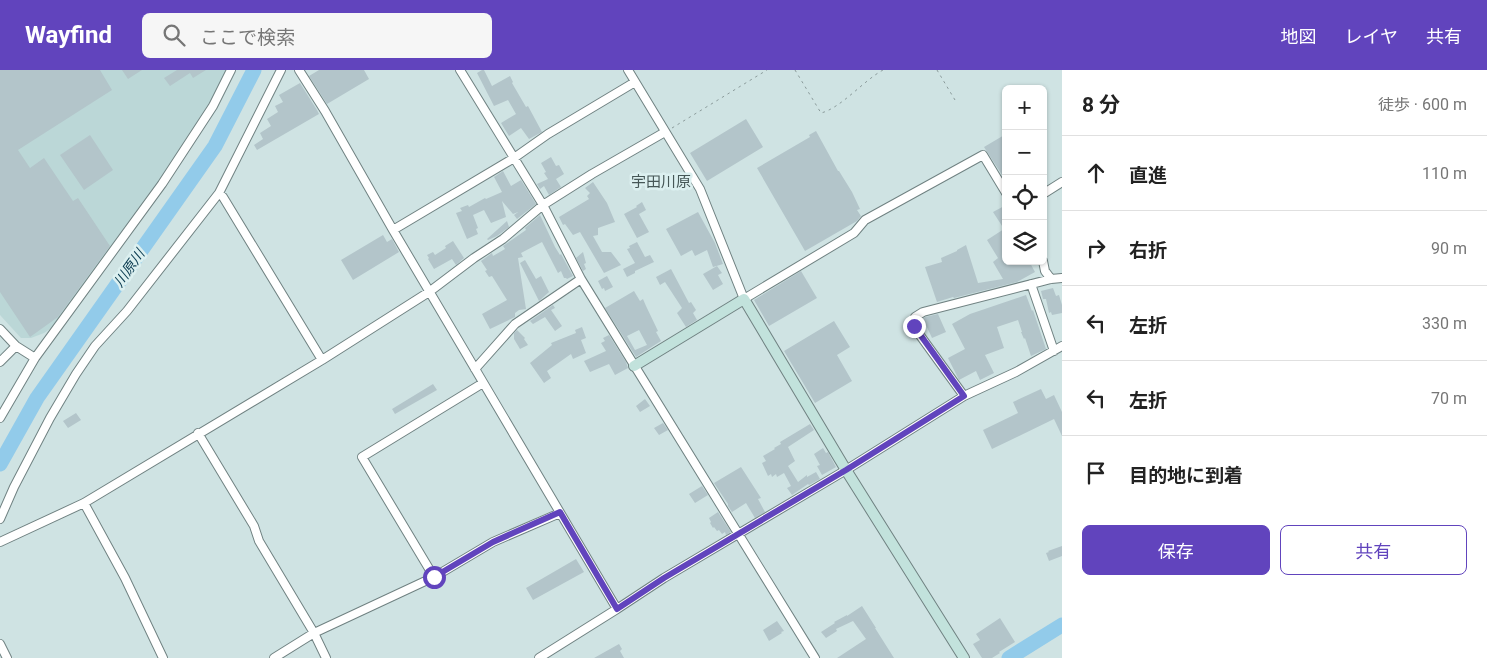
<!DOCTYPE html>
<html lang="ja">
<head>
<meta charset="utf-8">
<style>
  :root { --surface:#fff; --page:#f6f6f6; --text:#222; --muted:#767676; --line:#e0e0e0; --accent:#6144bd }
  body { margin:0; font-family:Roboto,"Noto Sans JP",sans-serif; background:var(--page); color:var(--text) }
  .controls { position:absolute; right:15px; top:15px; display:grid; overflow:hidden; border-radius:8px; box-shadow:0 1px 4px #0004 }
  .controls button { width:45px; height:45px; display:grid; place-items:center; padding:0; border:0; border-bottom:1px solid var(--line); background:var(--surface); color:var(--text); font:25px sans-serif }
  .stop { position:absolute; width:15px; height:15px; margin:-11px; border:4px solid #6144bd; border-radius:50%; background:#fff }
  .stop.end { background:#6144bd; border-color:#fff; box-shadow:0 1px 5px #0008 }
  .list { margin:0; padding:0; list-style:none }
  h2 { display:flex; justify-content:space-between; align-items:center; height:65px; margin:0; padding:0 20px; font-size:21px }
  h2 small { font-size:16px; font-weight:400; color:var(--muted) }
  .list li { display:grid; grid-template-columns:32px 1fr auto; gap:15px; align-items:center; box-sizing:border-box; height:75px; padding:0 20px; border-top:1px solid var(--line) }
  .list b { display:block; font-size:19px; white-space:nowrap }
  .list em { font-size:16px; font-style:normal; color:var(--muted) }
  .actions { display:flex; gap:10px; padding:15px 20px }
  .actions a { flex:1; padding:11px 0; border:1px solid var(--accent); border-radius:8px; text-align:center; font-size:18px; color:var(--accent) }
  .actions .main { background:var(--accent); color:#fff }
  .icon { flex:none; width:28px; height:28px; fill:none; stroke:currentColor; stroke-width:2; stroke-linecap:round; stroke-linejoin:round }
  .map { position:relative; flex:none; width:1062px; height:588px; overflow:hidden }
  header { display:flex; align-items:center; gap:30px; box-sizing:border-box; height:70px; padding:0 25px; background:var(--accent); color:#fff }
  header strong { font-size:24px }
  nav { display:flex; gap:28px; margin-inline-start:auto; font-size:18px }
  .search { width:350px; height:45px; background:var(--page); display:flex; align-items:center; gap:12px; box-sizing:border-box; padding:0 18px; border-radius:8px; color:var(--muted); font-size:19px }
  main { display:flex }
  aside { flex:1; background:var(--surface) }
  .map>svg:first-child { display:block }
</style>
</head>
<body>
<header>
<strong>Wayfind</strong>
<div class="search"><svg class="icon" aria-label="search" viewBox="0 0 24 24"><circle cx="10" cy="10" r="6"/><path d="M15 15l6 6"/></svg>ここで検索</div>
<nav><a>地図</a><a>レイヤ</a><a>共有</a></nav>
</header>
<main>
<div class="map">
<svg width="1062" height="588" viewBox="0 0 1062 588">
  <rect width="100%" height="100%" fill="#cfe3e3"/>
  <path fill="#bbd7d7" d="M0 0H227L191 68 135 148 54 256 44 263 31 268H21L0 245Z"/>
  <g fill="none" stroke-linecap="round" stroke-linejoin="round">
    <path stroke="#92cbea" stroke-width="15" d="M0 394 37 328 215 76 254 0
      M1009 588 1062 555"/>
  </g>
  <path fill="#b3c5ca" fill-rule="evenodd" d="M0 0H100L112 20 18 80 30 98 44 88 73 131 78 128 110 176 58 247 30 267 0 222Z
    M122 0H142L128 9Z
    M177 0H206L193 8 190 3 170 16 164 8Z
    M319 0H364L369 9 327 34 309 6Z
    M482 0H484L492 16 510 6 513 12 512 13 526 37 528 36 542 62 529 69 521 58 509 66 501 53 516 44 508 30 494 36 477 3Z
    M300 13 317 40 319 44 257 80 254 75 263 69 260 63 271 56 267 49 278 42 275 36 283 32 279 25Z
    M746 49 763 77 707 111 690 83Z
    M816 61 838 101H839L852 122 860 139 857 140 861 146 857 151 805 181 757 98 810 67 809 65Z
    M1006 64V103L1002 105 984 77Z
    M90 65 113 100 84 120 60 85Z
    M551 87 556 96 559 95 564 104 556 109 561 117 549 125 544 116 540 119 537 114 548 109 544 103 546 102 541 93Z
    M503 101 511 116 521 110 536 134 517 149 514 145 518 142 513 144 502 131 506 147 491 153 484 140 473 145 478 158 476 159 478 164 467 169 456 143 462 141 460 138 468 135 469 137 485 128 486 129 502 122 494 107Z
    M593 112 607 133 615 152 598 158V165L593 166 602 182H611L621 195 604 203 580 162 573 165 565 154 563 155 559 147 589 129 587 126 590 123 585 118Z
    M642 132 646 140 639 144 649 162 637 168 624 144 637 137 636 136Z
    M1006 135V191H1029L1035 202 1017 212 954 228 953 227 937 232 925 197 942 192 941 188 957 181V180L966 175 978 213 1003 209 993 192 998 188 987 170 1004 159 993 142Z
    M698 142 715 173 723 194 713 197 707 180 695 186 692 180 681 186 666 159Z
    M540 145 555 177 560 185 561 184 573 206 567 209 566 208H564L561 201 558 203 542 172 521 183 523 187 518 188 526 239 519 240 515 243V247L490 259 482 244 507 230 492 206 489 207 485 201 487 200 481 191 492 183 493 186 505 179 503 176 526 160 525 158Z
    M507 151 509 157 497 166 488 170 487 169Z
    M383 165 387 172 392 169 399 182 353 210 341 190Z
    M453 171 464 188 456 195 452 189 434 199 428 189 429 188 427 185 433 182 435 185 446 178 445 176Z
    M637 172 645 187 650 185 654 192 635 201V203L627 207 623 199 635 193 627 179 630 178 629 176Z
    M583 182 586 193 584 194 586 199 583 201 576 188Z
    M525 190 536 209 541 206 549 222 539 231 520 193Z
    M717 196 722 203 718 205 723 214 713 220 703 204Z
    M671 199 689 233 691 232 696 240 693 243 697 250 686 257 677 243 682 238 665 212 660 215 656 207Z
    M801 201 817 228 769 256 754 230Z
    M607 206 613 217 605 221 604 218 602 219 598 211Z
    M1053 218 1056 226 1059 225 1062 235V243L1052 245 1051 242 1049 243 1046 229H1043L1041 221Z
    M634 221 640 231 643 229 646 236 658 261 656 262 661 271 636 287 605 238ZM639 260 647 275 635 280 627 266Z
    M1026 225 1032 241 1033 240 1046 279 1031 286 1025 268 1024 269 1021 262H1022L1018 250 997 257 1004 278 985 285 994 303 980 310 976 301 959 310 948 288 965 279 952 254 970 244Z
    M553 235 555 238 551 240 562 256 555 261 545 247 533 254 530 251Z
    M938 244 946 262 932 268 926 255 924 256 921 250 925 247Z
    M834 251 850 277 837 285 852 311 815 333 784 281Z
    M582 257 586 268 581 270 586 283 573 289 571 284 547 301 551 308 544 313 530 293 552 275 551 273 576 263 575 260Z
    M517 260 525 268 524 269 528 275 520 279 514 269V263Z
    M609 265 626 292 628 298 615 305 609 294 590 302 584 291 606 281 601 273 605 271 603 268Z
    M433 314 437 320 395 344 392 339Z
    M1041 319 1046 329 1054 325 1062 342V366L1054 349 992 379 983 360 1018 343 1013 332Z
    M645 329 650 336 640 342 636 336Z
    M76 343 81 350 68 358 63 351Z
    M663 353 668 360 659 365 654 358Z
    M810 354 814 360 788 377 795 391 788 396 798 412 807 405V407L816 402 820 409 809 415 808 414 792 425 787 418 791 416 784 403 777 407 776 404 772 407 771 404 768 406 762 393 766 391 763 386 775 379 774 378 781 374 780 372Z
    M823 378 826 383 828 382 836 397 822 405 817 396 820 395 814 384Z
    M741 397 761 428 758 429 765 442 755 448 746 433 732 442 728 436V434L714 413Z
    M702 416 708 425 695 433 689 424Z
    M718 442 731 462 726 465 725 462 722 464 719 460 717 461 714 457 713 458 710 453 711 452 709 448Z
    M1062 476V486L1049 491 1046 483 1049 482 1048 481Z
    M576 489 584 502 533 530 526 518Z
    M862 536 876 558H875L894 588H837L866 569 853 551 836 559 837 561 826 568 821 562 835 553 834 552 847 545V546Z
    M1000 548 1015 572 999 582 1000 583 992 588H982L973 574 980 570 976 564Z
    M777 551 784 561 781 562 782 563 769 571 763 560Z
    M619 574 622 579 620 581 624 588H594Z"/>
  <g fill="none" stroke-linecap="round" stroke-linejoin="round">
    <g stroke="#708282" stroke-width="10">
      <path id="street" d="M299 0 325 41 393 160 617 539
        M460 0 543 135 581 209 815 588
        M628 0 700 119 744 229 854 163 865 150 983 85 1006 123
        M219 123 223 127 322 290
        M1043 124 1062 112
        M393 160 514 88 548 64 635 12
        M1043 191 1045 201 1051 209
        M1031 214 1054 281
        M0 259 16 276 35 288
        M0 292 16 276
        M475 299 515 254 581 209
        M964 326 914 257 915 247 923 242 1051 209 1062 208
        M0 348 35 288 162 114 213 36 231 0
        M198 363 254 456 259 471 314 563 326 588
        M84 433 125 508 163 588
        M0 449 14 417 50 348 76 304 95 276 127 241 219 123 281 0
        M0 472 84 433 322 290 429 222 474 188 503 169 543 135 592 104 665 62
        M434 507 362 387 483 313
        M0 574 7 588
        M274 588 314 563 434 507 493 472 560 443
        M539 588 617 539 664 508 846 400 964 326 1016 302 1062 276"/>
    </g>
    <g stroke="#708282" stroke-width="12">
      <path id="secondary" d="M634 296 744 229 846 400 964 588"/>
    </g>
    <path stroke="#8b9b9b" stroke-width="1" stroke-dasharray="2.5 4" stroke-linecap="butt" d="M795 0 821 43C841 38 863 11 883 0
      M937 0 955 30
      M672 58 767 0"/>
    <use href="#street" stroke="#fff" stroke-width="8"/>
    <use href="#secondary" stroke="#c2e2dc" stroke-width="10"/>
  </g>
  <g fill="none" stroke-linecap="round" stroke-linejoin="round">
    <path stroke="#6144bd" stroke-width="6" d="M434 507 493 472 560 442 617 539 664 508 846 400 964 326 914 256"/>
  </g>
  <g text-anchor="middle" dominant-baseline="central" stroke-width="5" stroke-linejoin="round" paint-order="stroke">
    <g font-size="14" font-style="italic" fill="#093a4f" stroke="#dcf0f0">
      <text transform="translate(129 198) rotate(-55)">川原川</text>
    </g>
    <g font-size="15" fill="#465757" stroke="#dcf0f0">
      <text x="661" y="112">宇田川原</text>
    </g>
  </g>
</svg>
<div class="controls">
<button>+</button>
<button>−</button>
<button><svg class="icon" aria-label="locate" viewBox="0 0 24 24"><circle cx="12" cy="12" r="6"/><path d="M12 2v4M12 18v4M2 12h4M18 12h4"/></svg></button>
<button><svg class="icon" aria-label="layers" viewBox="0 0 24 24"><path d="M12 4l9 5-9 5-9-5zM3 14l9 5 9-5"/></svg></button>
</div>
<div class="stop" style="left:434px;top:507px"></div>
<div class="stop end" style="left:914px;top:256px"></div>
</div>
<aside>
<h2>8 分<small>徒歩 · 600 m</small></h2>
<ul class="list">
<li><svg class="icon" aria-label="ahead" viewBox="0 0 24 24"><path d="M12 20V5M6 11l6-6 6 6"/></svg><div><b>直進</b></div><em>110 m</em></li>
<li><svg class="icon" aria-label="right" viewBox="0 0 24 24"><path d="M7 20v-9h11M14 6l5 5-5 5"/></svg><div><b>右折</b></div><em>90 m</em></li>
<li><svg class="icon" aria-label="left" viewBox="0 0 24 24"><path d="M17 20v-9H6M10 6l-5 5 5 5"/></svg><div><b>左折</b></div><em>330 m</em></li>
<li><svg class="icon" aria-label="left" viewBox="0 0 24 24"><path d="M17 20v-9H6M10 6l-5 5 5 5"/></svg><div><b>左折</b></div><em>70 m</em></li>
<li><svg class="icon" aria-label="arrive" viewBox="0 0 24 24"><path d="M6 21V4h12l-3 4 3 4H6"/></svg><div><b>目的地に到着</b></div></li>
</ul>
<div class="actions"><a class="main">保存</a><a>共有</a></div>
</aside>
</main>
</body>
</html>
